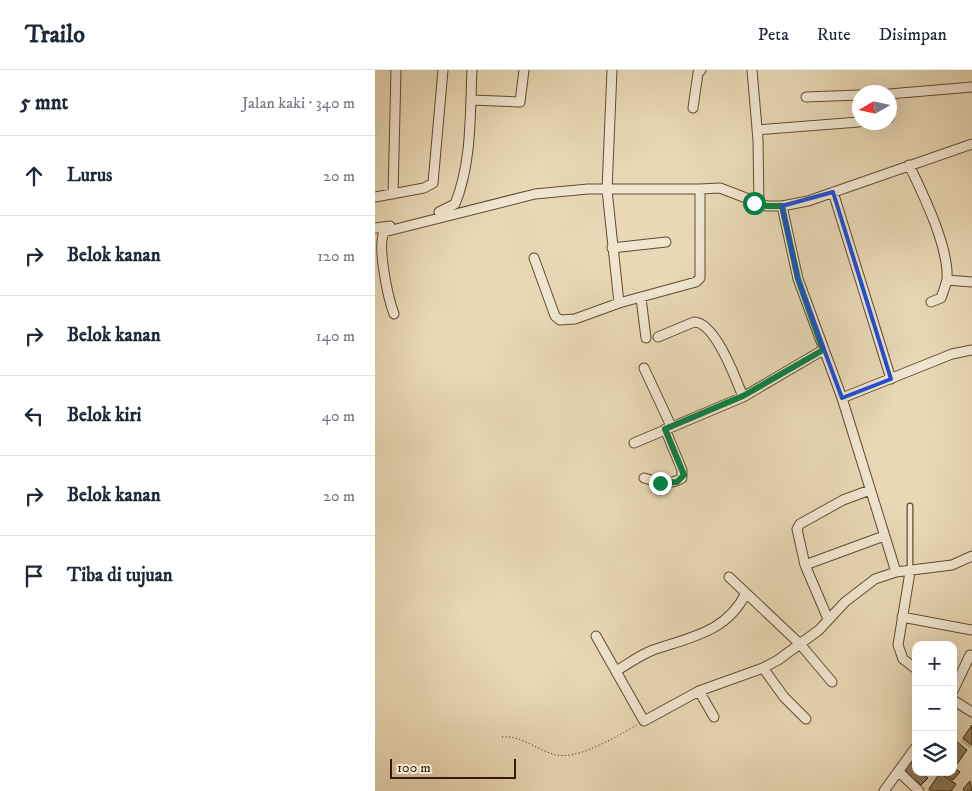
<!DOCTYPE html>
<html lang="id">
<head>
<meta charset="utf-8">
<style>
  :root { --surface:#fff; --page:#f6f6f7; --text:#1f2937; --muted:#747a83; --line:#e0e1e3 }
  body { margin:0; font-family:"IM FELL DW Pica",serif; background:var(--page); color:var(--text) }
  .controls { position:absolute; right:15px; bottom:15px; display:grid; overflow:hidden; border-radius:10px; box-shadow:0 5px 20px #0002 }
  .controls button { width:45px; height:45px; display:grid; place-items:center; padding:0; border:0; border-bottom:1px solid var(--line); background:var(--surface); color:var(--text); font:25px sans-serif }
  .compass { position:absolute; left:477px; top:15px; width:45px; height:45px; border-radius:50%; background:var(--surface); box-shadow:0 5px 20px #0002; rotate:261deg }
  .scale { position:absolute; left:15px; bottom:12px; width:126px; box-sizing:border-box; padding-left:5px; border:2px solid #371b04; border-top:0; font-size:14px; line-height:18px; white-space:nowrap; color:#371b04; -webkit-text-stroke:4px #f0e6cf; paint-order:stroke }
  .stop { position:absolute; width:15px; height:15px; margin:-11px; border:4px solid #0b8043; border-radius:50%; background:#fff }
  .stop.end { background:#0b8043; border-color:#fff; box-shadow:0 1px 5px #0008 }
  .list { margin:0; padding:0; list-style:none }
  h2 { display:flex; justify-content:space-between; align-items:center; height:65px; margin:0; padding:0 20px; font-size:21px }
  h2 small { font-size:16px; font-weight:400; color:var(--muted) }
  .list li { display:grid; grid-template-columns:32px 1fr auto; gap:15px; align-items:center; box-sizing:border-box; height:80px; padding:0 20px; border-top:1px solid var(--line) }
  .list b { display:block; font-size:19px; white-space:nowrap }
  .list em { font-size:16px; font-style:normal; color:var(--muted) }
  .icon { flex:none; width:28px; height:28px; fill:none; stroke:currentColor; stroke-width:2; stroke-linecap:round; stroke-linejoin:round }
  .map { position:relative; flex:none; width:597px; height:721px; overflow:hidden }
  header { display:flex; align-items:center; gap:30px; box-sizing:border-box; height:70px; padding:0 25px; background:var(--surface); border-bottom:1px solid var(--line) }
  header strong { font-size:24px }
  nav { display:flex; gap:28px; margin-inline-start:auto; font-size:18px }
  main { display:flex }
  aside { flex:1; background:var(--surface) }
  .map>svg:first-child { display:block }
</style>
</head>
<body>
<header>
<strong>Trailo</strong>
<nav><a>Peta</a><a>Rute</a><a>Disimpan</a></nav>
</header>
<main>
<aside>
<h2>5 mnt<small>Jalan kaki · 340 m</small></h2>
<ul class="list">
<li><svg class="icon" aria-label="ahead" viewBox="0 0 24 24"><path d="M12 20V5M6 11l6-6 6 6"/></svg><div><b>Lurus</b></div><em>20 m</em></li>
<li><svg class="icon" aria-label="right" viewBox="0 0 24 24"><path d="M7 20v-9h11M14 6l5 5-5 5"/></svg><div><b>Belok kanan</b></div><em>120 m</em></li>
<li><svg class="icon" aria-label="right" viewBox="0 0 24 24"><path d="M7 20v-9h11M14 6l5 5-5 5"/></svg><div><b>Belok kanan</b></div><em>140 m</em></li>
<li><svg class="icon" aria-label="left" viewBox="0 0 24 24"><path d="M17 20v-9H6M10 6l-5 5 5 5"/></svg><div><b>Belok kiri</b></div><em>40 m</em></li>
<li><svg class="icon" aria-label="right" viewBox="0 0 24 24"><path d="M7 20v-9h11M14 6l5 5-5 5"/></svg><div><b>Belok kanan</b></div><em>20 m</em></li>
<li><svg class="icon" aria-label="arrive" viewBox="0 0 24 24"><path d="M6 21V4h12l-3 4 3 4H6"/></svg><div><b>Tiba di tujuan</b></div></li>
</ul>
</aside>
<div class="map">
<svg width="597" height="721" viewBox="0 0 597 721">
  <rect width="100%" height="100%" fill="#e8d8b5"/>
  <filter id="stains"><feTurbulence type="fractalNoise" baseFrequency=".004" numOctaves="4"/><feColorMatrix values="0 0 0 0 .2 0 0 0 0 .09 0 0 0 0 .02 0 0 0 .5 -.17"/></filter>
  <radialGradient id="worn" r=".72"><stop offset=".6" stop-color="#630" stop-opacity="0"/><stop offset="1" stop-color="#630" stop-opacity=".3"/></radialGradient>
  <path fill="#0003" d="M597 656V676L595 678 586 671Z
    M534 693 541 702 551 708 543 717 525 702Z
    M567 702H583L575 712V721H552Z"/>
  <path fill="#937d60" stroke="#371b04" d="M597 655V675L588 668Z
    M582 672 592 680 582 694 578 691V678Z
    M534 691 541 697V702H546L553 708 546 715 527 699Z
    M578 697 585 702 578 710 568 702H578Z
    M565 703 581 714 576 721H557L554 719Z
    M595 711 597 721H590L588 719Z"/>
  <g fill="none" stroke-linecap="round" stroke-linejoin="round">
    <g stroke="#634a30" stroke-width="7">
      <path id="service" d="M535 500V436"/>
    </g>
    <g stroke="#634a30" stroke-width="11">
      <path id="minor" d="M237 0 232 120 244 233
        M377 0 383 70 384 135
        M514 24 597 17
        M431 27 484 25
        M96 30 145 32 149 0
        M318 38 323 3 326 0
        M514 48 515 24
        M382 60 484 52
        M534 95C548 124 574 177 572 209 571 215 568 222 566 228L556 232
        M458 122 516 309
        M18 124 21 0
        M0 127 49 118 58 113 68 0
        M407 136 423 209 467 328 521 502
        M64 142 80 134C97 93 95 43 97 0
        M0 158 15 156
        M237 178 291 172
        M159 188 180 246 185 250 200 249 244 233 321 212 325 208V119L345 118 392 136H407L433 131 597 74
        M572 210 597 212
        M266 228 271 268
        M19 244C13 228 2 177 9 162L160 124 213 119H325
        M283 267 319 252C340 252 361 309 368 327
        M269 298 296 356
        M467 328 577 284 597 280
        M259 373 368 327 448 280
        M269 408C282 412 295 416 307 408V400L290 359
        M430 495 509 466
        M535 502 523 575 528 589 541 599
        M354 507 425 574 457 612
        M527 547 597 560
        M453 549 430 495 422 459 425 454 468 430 495 420
        M221 566 269 651 324 621 388 598 403 590 444 560 470 532 500 509 521 502 577 495 597 486
        M388 598 409 627 431 649
        M241 601C253 594 265 585 278 580 316 567 352 562 371 523
        M324 621 339 647
        M578 621 595 585
        M578 630 597 642
        M524 702 544 721
        M509 721 541 677"/>
    </g>
    <path stroke="#371b04" stroke-width="1" stroke-dasharray="1 2.5" stroke-linecap="butt" d="M127 667C146 665 160 679 178 684 201 692 242 666 262 655"/>
    <use href="#service" stroke="#f0e6cf" stroke-width="4.5"/>
    <use href="#minor" stroke="#f0e6cf" stroke-width="9"/>
  </g>
  <g fill="none" stroke-linecap="round" stroke-linejoin="round">
    <path stroke="#0b8043" stroke-width="6" d="M285 413 302 412 309 405 290 359 368 326 448 280 423 209 407 136H392L379 133"/>
  </g>
  <path fill="none" stroke="#1d4ed8" stroke-width="4" stroke-linejoin="round" d="M458 122 516 309 467 328 423 209 407 136Z"/>
  <rect width="100%" height="100%" filter="url(#stains)"/>
  <rect width="100%" height="100%" fill="url(#worn)"/>
</svg>
<div class="controls">
<button>+</button>
<button>−</button>
<button><svg class="icon" aria-label="layers" viewBox="0 0 24 24"><path d="M12 4l9 5-9 5-9-5zM3 14l9 5 9-5"/></svg></button>
</div>
<svg class="compass" viewBox="-18 -18 36 36"><path d="M0-13l5 13h-10z" fill="#e53935"/><path d="M0 13l5-13h-10z" fill="#747a83"/></svg>
<div class="scale">100 m</div>
<div class="stop" style="left:379px;top:133px"></div>
<div class="stop end" style="left:285px;top:413px"></div>
</div>
</main>
</body>
</html>
